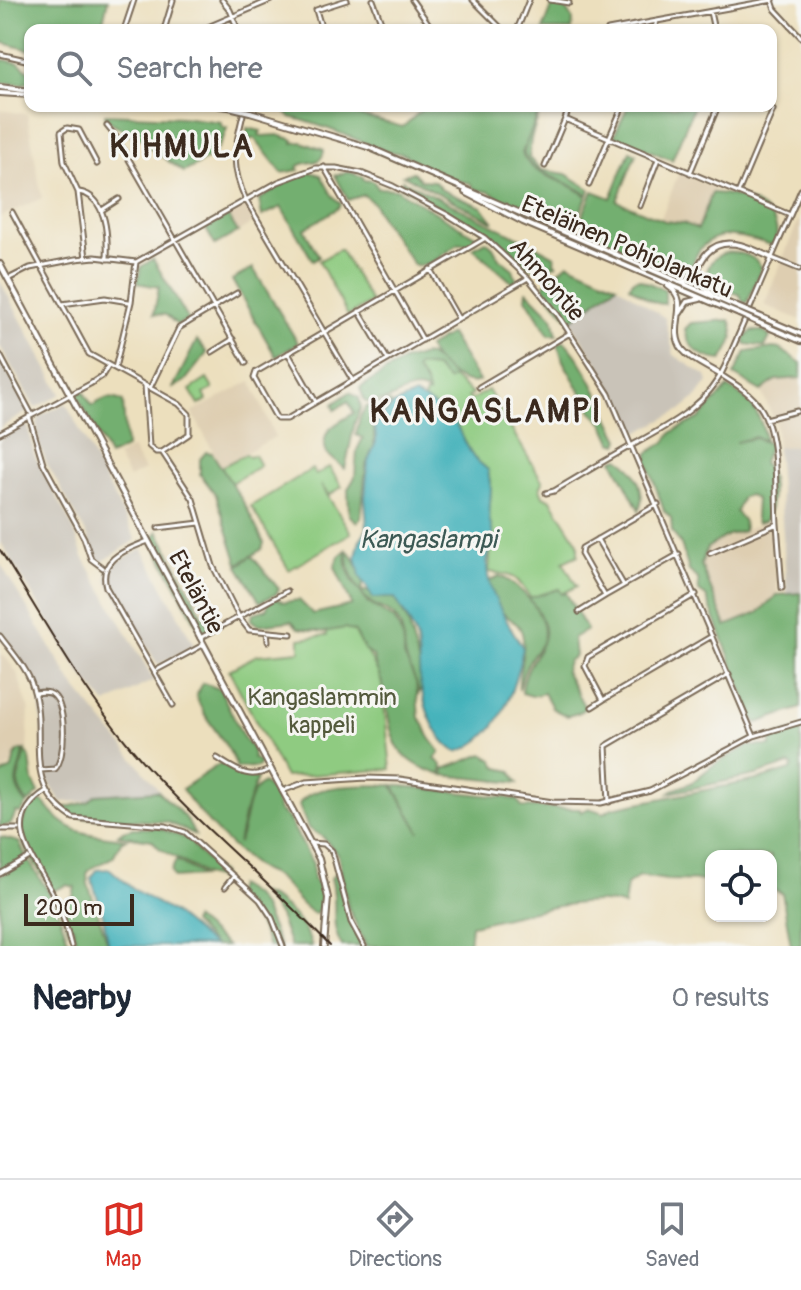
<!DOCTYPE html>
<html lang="en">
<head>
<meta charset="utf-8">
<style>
  :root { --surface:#fff; --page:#f2f2f3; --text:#1f2937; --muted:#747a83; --line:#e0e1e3; --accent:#d93025 }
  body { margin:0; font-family:Pangolin,sans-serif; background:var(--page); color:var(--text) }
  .controls { position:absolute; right:24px; bottom:24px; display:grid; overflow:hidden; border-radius:16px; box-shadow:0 2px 6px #0004 }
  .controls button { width:72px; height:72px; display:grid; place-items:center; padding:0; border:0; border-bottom:2px solid var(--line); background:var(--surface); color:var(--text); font:40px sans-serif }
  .scale { position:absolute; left:24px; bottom:20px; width:110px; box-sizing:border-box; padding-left:8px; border:4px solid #3b2a1e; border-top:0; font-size:22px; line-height:28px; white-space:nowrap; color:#3b2a1e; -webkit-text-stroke:6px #f6f6f2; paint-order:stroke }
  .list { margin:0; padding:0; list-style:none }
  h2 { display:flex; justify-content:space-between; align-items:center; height:104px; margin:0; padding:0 32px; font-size:34px }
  h2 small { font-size:26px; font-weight:400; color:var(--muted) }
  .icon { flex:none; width:44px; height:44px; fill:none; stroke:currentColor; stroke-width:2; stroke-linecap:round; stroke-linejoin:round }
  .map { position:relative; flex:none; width:801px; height:946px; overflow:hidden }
  .search { position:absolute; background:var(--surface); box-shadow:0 2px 6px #0004; left:24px; right:24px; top:24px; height:88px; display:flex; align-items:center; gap:20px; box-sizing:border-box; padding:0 28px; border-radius:16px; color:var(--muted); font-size:30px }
  .sheet { height:232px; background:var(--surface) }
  nav { display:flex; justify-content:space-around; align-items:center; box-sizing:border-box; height:112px; border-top:2px solid var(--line); background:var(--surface); font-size:22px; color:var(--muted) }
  nav a { display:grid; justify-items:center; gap:4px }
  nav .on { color:var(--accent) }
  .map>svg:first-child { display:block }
</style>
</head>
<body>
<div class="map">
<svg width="801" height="946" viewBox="0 0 801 946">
  <rect width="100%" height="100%" fill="#f6f6f2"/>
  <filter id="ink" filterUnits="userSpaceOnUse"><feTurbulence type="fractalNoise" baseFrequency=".0125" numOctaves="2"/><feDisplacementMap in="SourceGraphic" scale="16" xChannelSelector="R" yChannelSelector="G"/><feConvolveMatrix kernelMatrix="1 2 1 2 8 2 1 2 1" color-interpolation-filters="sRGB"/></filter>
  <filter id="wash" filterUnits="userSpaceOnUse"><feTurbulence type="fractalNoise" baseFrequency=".006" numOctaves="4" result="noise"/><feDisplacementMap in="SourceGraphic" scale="32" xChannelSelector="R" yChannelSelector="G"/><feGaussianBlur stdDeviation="1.8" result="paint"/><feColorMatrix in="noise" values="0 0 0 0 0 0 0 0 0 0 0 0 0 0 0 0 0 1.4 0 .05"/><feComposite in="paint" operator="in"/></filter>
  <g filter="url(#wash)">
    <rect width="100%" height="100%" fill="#ecdfbd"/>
    <path fill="#deceb1" d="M0 110 27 114 42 198 0 217Z
      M679 172 715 188 698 232 661 218Z
      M243 207H247L255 221 238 232 228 216Z
      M798 221 801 222V320L764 305Z
      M801 378V446L777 447 776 424 761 391 776 380Z
      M251 381 275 437 221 466 192 412Z
      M132 448 144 470 129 478 117 456Z
      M771 519 779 605 728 632 695 552Z
      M0 654 4 655 17 673 29 709 27 754 0 773Z"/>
    <path fill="#c9c3b8" d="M0 281 61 394 35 408 0 346Z
      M617 285 665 318 674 355 706 376 708 382 697 397 681 410 639 432 632 428 598 364 570 321Z
      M0 358 30 410 0 428Z
      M66 403 136 540 102 562 96 559 87 535 46 462 39 443 37 424 40 416Z
      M23 425 28 426 34 454 74 530 83 557 154 680 106 704 80 673 0 541V439Z
      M801 446V593L787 594 777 447Z
      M142 548 194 645 158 665 107 580V573L114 564Z
      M0 563 74 686 160 791 150 798 61 802 48 781 43 761 39 688 0 631Z"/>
    <path fill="#8fcb81" stroke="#657a50" stroke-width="2" d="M340 249 371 302 348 316 319 261Z
      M431 359 472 394 468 397 471 400 488 390 543 482 540 488 543 496 551 500 578 543V555L563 562 577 586 562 594 559 589 531 599C515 574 516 576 489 572L491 546 495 542 489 518 491 489 488 470 473 457 453 419 424 400 427 390 415 369Z
      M207 379 213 389 204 394 207 400 199 405 190 390Z
      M246 454 249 457 254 455 260 466 231 483 221 467Z
      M329 467 342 487 329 495 321 485 351 533 289 570 251 506 312 469 316 475Z
      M354 627 381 678 391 769 285 777 229 670 257 655 300 651V639L327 635V629Z"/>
    <path fill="#73af6f" stroke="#576c46" stroke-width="2" d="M0 0H108L101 30H30V50L0 42Z
      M564 6 573 20 572 30H543L552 7Z
      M0 59 19 63 30 72V82L21 84 0 83Z
      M260 106H349L357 115 403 127 426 106H541L522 153C532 180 568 178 587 197L574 227 560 226 533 211 519 209 489 192 475 189 470 183C449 180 426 169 409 157 402 152 392 153 384 150 352 138 323 125 290 117 283 107 269 114 260 106Z
      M542 106 531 139 529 158 542 170 566 174 590 189 588 195C574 183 527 172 524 154 523 145 538 116 542 106Z
      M628 106H694L672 160 614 136Z
      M105 114 182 117 221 122 222 127 227 128C219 155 207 160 184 172L147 146 144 139 135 137 106 119Z
      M247 128 261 131 259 135 261 136 278 135 294 140 293 143 302 142 324 150C322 167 308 159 297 167L299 170 282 173 254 138 247 141Z
      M630 151 636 154 617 201 665 221 683 223 698 229 712 193C738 193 786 209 775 243L771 245C747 238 716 225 698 252 694 258 693 265 689 270L673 272 611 248 598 232 580 222 593 191 611 198Z
      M310 172 321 175 332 195 341 204 337 209 304 229 319 257 313 261 281 207 262 216 259 200C275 190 293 176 310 172Z
      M349 172 363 177V180L373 181 378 188 396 189 475 236 476 240 469 244H458C446 253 429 268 414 265L380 217 374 204 364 195 348 200 335 175Z
      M413 172 421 180 434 181 442 190 482 207 494 222 403 175Z
      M402 180 536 246 555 256 554 262 557 264 544 270 528 267 507 247 474 225 401 186Z
      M228 216 238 232 215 245 206 229Z
      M486 241 493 247 499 258 513 269 517 282 514 284 473 248Z
      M728 252C741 253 757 255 761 269L747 303 743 302 739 294 713 288C700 274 710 256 728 252Z
      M153 259 188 319 177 325 166 315 154 314 159 287 137 283 141 267Z
      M568 263 617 285 570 321 543 289 544 285Z
      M253 268 298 343 276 357 232 280Z
      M639 279 665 290V304C652 305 639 292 629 286L634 280Z
      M527 291 553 317 557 335H549L526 298Z
      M730 320C738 336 730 347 722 360 703 359 687 348 685 329L691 323Z
      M752 331H763L770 337 765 347 745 344V338Z
      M450 334 479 381 477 382C459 386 434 363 428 347Z
      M197 340 207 353 185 381 173 388Z
      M564 341C590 367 602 407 620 439L618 444 612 442 604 424 593 413 563 361 558 344Z
      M773 348 780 349 801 363V378L776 380 761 391 734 375 746 352Z
      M424 355 430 356 454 377 448 381 435 368 418 366 416 370 426 384 428 393C413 383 400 396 386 400 379 402 372 402 365 402L360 388 403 361Z
      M728 387C750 400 762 414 765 440L755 437 736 442 755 438 770 444 763 462C776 475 773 506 765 521L757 523 755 518 756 499 749 495 742 497 736 512 743 520 744 531 728 535 707 548 701 565 726 626 758 613 777 595 801 593V708L757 723 753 718 706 596 699 591 698 579 689 571 682 547 672 531 671 518 664 511 647 461 648 453 665 442 672 432 700 418Z
      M83 391 92 406C104 399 109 395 123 402L126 448 109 456 77 395Z
      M350 392 359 398 361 407 355 422 345 469 327 454C318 430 336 424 354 413L348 401 335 410 333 404Z
      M390 402 391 405 382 415 370 420 374 429V446L366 465 361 518 357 522 349 515 348 489 355 477 357 450 363 438 356 435 360 417 366 407Z
      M206 452 212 453 245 505 264 543 262 549 238 564 216 495 200 474V459Z
      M619 458C635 467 647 493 639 510L613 460Z
      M158 531 210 629 200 631 152 540Z
      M346 550 347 568 353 582 368 603 394 619 400 631 404 641V656L416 682 419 718C426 724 425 730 430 738 433 743 437 746 440 752L435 759 442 765 441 775C390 759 392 737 384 690 381 677 375 669 373 656L365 651 355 632 345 628 324 632 298 628 292 621 258 625 251 620 254 613 267 609 268 603 276 598 284 602 299 600 313 614 352 605 335 567 339 556Z
      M348 551C358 559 357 572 364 582L361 590 369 592 374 598H395L408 622 424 684 419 693C417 680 410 671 406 658 402 645 406 630 395 617 388 609 376 608 369 601 355 589 347 569 348 551Z
      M252 556 279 589 276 594 260 602 238 566Z
      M499 576C519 583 549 615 543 639 542 645 537 650 533 655 525 666 522 677 519 690 517 671 527 651 522 633 520 624 512 621 505 615 496 607 490 593 489 581Z
      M559 589 562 594 566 593 587 630 573 638 575 656 568 661 565 671 585 708 578 713 567 716 553 709 544 693 532 696 522 693C525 648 566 646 529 598Z
      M203 683 220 689 243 737 252 748 253 758 260 762 258 767 237 768C228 740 205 723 196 696Z
      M801 729V946H791L782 893 771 888V856H711V881L667 880 640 876 627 885 624 906C594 892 507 918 471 925L469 946H366L348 907 338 855 323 837 308 828 299 805C308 782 369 786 392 785L420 832 393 785 502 797 518 800 522 807 580 809 581 812 589 808 604 813 612 808 757 780 791 770 793 766 790 764 756 775 669 793 672 790 691 783 712 766 748 746H771V737Z
      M20 750H24C20 774 7 780 27 804L21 813 16 812 11 824 0 827V775L12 769 15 755Z
      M26 751 30 758 33 781 39 793 28 803C9 779 22 774 26 751Z
      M483 754 493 760 498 768 511 771 518 783 443 775 444 769Z
      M221 763 234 770 236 775 257 778 244 815 238 843C248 825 243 795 263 783L273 791 279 811 288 818 305 849 313 864V879C322 889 325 902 315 914 300 907 292 890 279 879 272 873 264 873 257 867 229 846 202 818 182 789Z
      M158 791 185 817 195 835 167 822 77 817 63 808 88 802 96 795Z
      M35 801 44 802C66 835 90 835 126 839L121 842 113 857 90 869 87 874 88 884 109 946H77L73 927 70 925 69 930 59 904 73 897 75 887 67 885 53 891C34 859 4 836 35 801Z
      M133 828H159L188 839 199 853 221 873 223 880 208 876 159 848 152 840 118 835 123 831Z
      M0 837 19 842 26 857 0 872Z
      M28 860 50 894V902L56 905 70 946H0V876Z
      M176 860 203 876 174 878 171 872Z
      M337 872 348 918 363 946H342C328 923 339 904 331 878Z
      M237 885 254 896 263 908 280 946H268C260 924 251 911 234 895Z
      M262 894C284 900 305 925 312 946H290L279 916Z
      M194 919 227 946H214L192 923Z"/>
    <path fill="#3fb0b9" stroke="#3d6d6c" stroke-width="2" d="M415 395 443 411 453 419 473 457 488 470 491 489 489 518 495 542C471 572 508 622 523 648 514 689 502 738 457 752 434 739 424 706 420 681 418 667 420 652 416 637 412 624 402 610 395 598H373L360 576 356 556 360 540 367 529 365 498 368 461 376 442 375 424 394 404Z
      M110 869 133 889 172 912 213 946H109L102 911 91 878 97 870Z"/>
  </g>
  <g filter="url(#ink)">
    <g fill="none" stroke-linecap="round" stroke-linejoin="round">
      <g stroke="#796956" stroke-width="7">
        <path id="minor" d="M222 0 230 10 238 30
          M373 0 384 30
          M412 0 433 30
          M473 0 503 30
          M550 0 569 3
          M772 0 775 9 801 37
          M710 12 714 30
          M124 30 134 0
          M164 30 173 0
          M201 30 271 0
          M322 30 316 10 347 0
          M517 30 529 0
          M608 30 657 21
          M654 30 657 21 773 0
          M0 54 30 61
          M245 106C236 146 228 161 246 200L353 381
          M570 106 565 119 609 138 589 185
          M623 106 609 138 790 215
          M107 126 116 137 246 363
          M545 166 565 119
          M324 167 423 340
          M690 173 718 106
          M79 192C107 196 108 236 107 259
          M738 193 773 110
          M640 206 658 159
          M102 210 119 199
          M12 212 89 354 179 404 189 414V434L162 452
          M484 239 256 372 254 378 277 419H287L528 278
          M86 258 78 192 64 162 61 132 67 128 79 130 97 164
          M772 258 799 269
          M430 269 458 318
          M8 279 30 268 76 259 95 257 136 262 278 182 316 168H336L361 173 393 186 448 215 485 238 528 278 558 315 609 394 754 736
          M62 304 105 298 129 302
          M359 311 388 360
          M212 352 233 339
          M288 353 316 402
          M0 355 32 415
          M115 368 131 302 136 262
          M145 386 149 446 156 452H162L193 499 213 566 239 617 200 638
          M479 387 570 333
          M150 388 179 328 237 293
          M29 416 43 463 84 538 91 559 103 568
          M766 419 797 411
          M0 433 90 384 102 376 108 366
          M546 493 554 491C580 476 605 460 631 446 668 425 707 407 725 366L801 190
          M658 504 582 548 581 554 605 596 679 554
          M777 524 782 588
          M158 528 200 523
          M597 539 623 584
          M148 541C126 550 98 558 106 587L173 705
          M710 553 777 524C775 491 779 434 760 407 751 393 735 384 721 375
          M287 591 239 617 249 630 291 634
          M696 594 588 657 585 666 603 700 712 636
          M579 612 605 596
          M267 632 268 641
          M0 636C12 652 28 669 33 688 48 736 20 784 73 818L166 826 185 832 260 900 272 918 283 946
          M155 671 203 645
          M35 693C41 692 48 691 53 695 67 706 66 758 55 769L41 770
          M592 707 603 700
          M217 758C236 770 249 781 271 769
          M46 791C0 821 32 856 52 892 61 909 67 928 71 946
          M282 791 306 782 366 778 400 779 553 802 601 803 650 791 754 736 801 722
          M609 802 606 746 729 674
          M0 829H19
          M310 843 324 844 332 851 351 922 364 946
          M0 874 28 858
          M225 887 234 876"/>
      </g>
      <g stroke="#796956" stroke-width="8">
        <path id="tertiary" d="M0 264 319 859 328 898 324 946"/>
      </g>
      <g stroke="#796956" stroke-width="8">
        <path id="secondary" d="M0 87 30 91
          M0 93 30 95
          M220 106 229 107
          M250 112 368 147 742 309
          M465 192 523 222 739 314
          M699 268 700 283 712 294
          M679 282 690 280C696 272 700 261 707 253 726 233 752 249 772 258
          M668 286C693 302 666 328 683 350 692 361 709 367 721 375
          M680 313 687 302 700 299
          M761 317 801 334
          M759 323 801 341"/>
      </g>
      <use href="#minor" stroke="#fff" stroke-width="3"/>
      <use href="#tertiary" stroke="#fff" stroke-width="4"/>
      <use href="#secondary" stroke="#fff" stroke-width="4"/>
      <path stroke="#3b2a1e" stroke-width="2" d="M0 550C42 617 80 687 131 748 191 820 266 878 330 946"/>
      <g stroke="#796956" stroke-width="8" stroke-linecap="butt">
        <path id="secondary-bridge" d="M229 107 250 112
          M742 309 761 317
          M739 314 759 323"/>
      </g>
      <use href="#secondary-bridge" stroke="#fff" stroke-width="4"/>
    </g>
  </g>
  <g text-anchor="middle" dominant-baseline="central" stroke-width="6" stroke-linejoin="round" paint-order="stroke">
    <g font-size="24" fill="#3b2a1e" stroke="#f6f6f2">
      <text transform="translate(627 247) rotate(23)">Eteläinen Pohjolankatu</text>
      <text transform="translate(547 280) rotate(49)">Ahmontie</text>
      <text transform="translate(196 592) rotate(62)">Eteläntie</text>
    </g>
    <g font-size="24" fill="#545a3c" stroke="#f6f6f2">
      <text x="322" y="697">Kangaslammin<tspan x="322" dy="28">kappeli</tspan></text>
    </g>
    <g font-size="26" font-style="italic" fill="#3c5954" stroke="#f6f6f2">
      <text x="428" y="540">Kangaslampi</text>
    </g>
    <g font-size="32" font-weight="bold" letter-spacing="2" fill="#3b2a1e" stroke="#f6f6f2">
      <text x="182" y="147">KIHMULA</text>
      <text x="486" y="412">KANGASLAMPI</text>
    </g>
  </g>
</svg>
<div class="controls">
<button><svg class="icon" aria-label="locate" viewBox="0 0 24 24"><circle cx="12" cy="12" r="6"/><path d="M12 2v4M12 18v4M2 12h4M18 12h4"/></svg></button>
</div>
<div class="scale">200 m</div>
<div class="search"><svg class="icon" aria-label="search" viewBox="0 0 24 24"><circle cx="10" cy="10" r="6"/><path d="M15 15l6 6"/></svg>Search here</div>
</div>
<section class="sheet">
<h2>Nearby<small>0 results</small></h2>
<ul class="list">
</ul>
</section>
<nav>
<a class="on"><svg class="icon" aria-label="map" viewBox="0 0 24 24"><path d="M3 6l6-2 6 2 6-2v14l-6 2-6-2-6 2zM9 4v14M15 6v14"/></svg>Map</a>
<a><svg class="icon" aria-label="directions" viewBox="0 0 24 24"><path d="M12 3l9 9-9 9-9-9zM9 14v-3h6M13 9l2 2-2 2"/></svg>Directions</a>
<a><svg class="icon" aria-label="saved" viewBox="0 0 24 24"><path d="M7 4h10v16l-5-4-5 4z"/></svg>Saved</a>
</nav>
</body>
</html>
